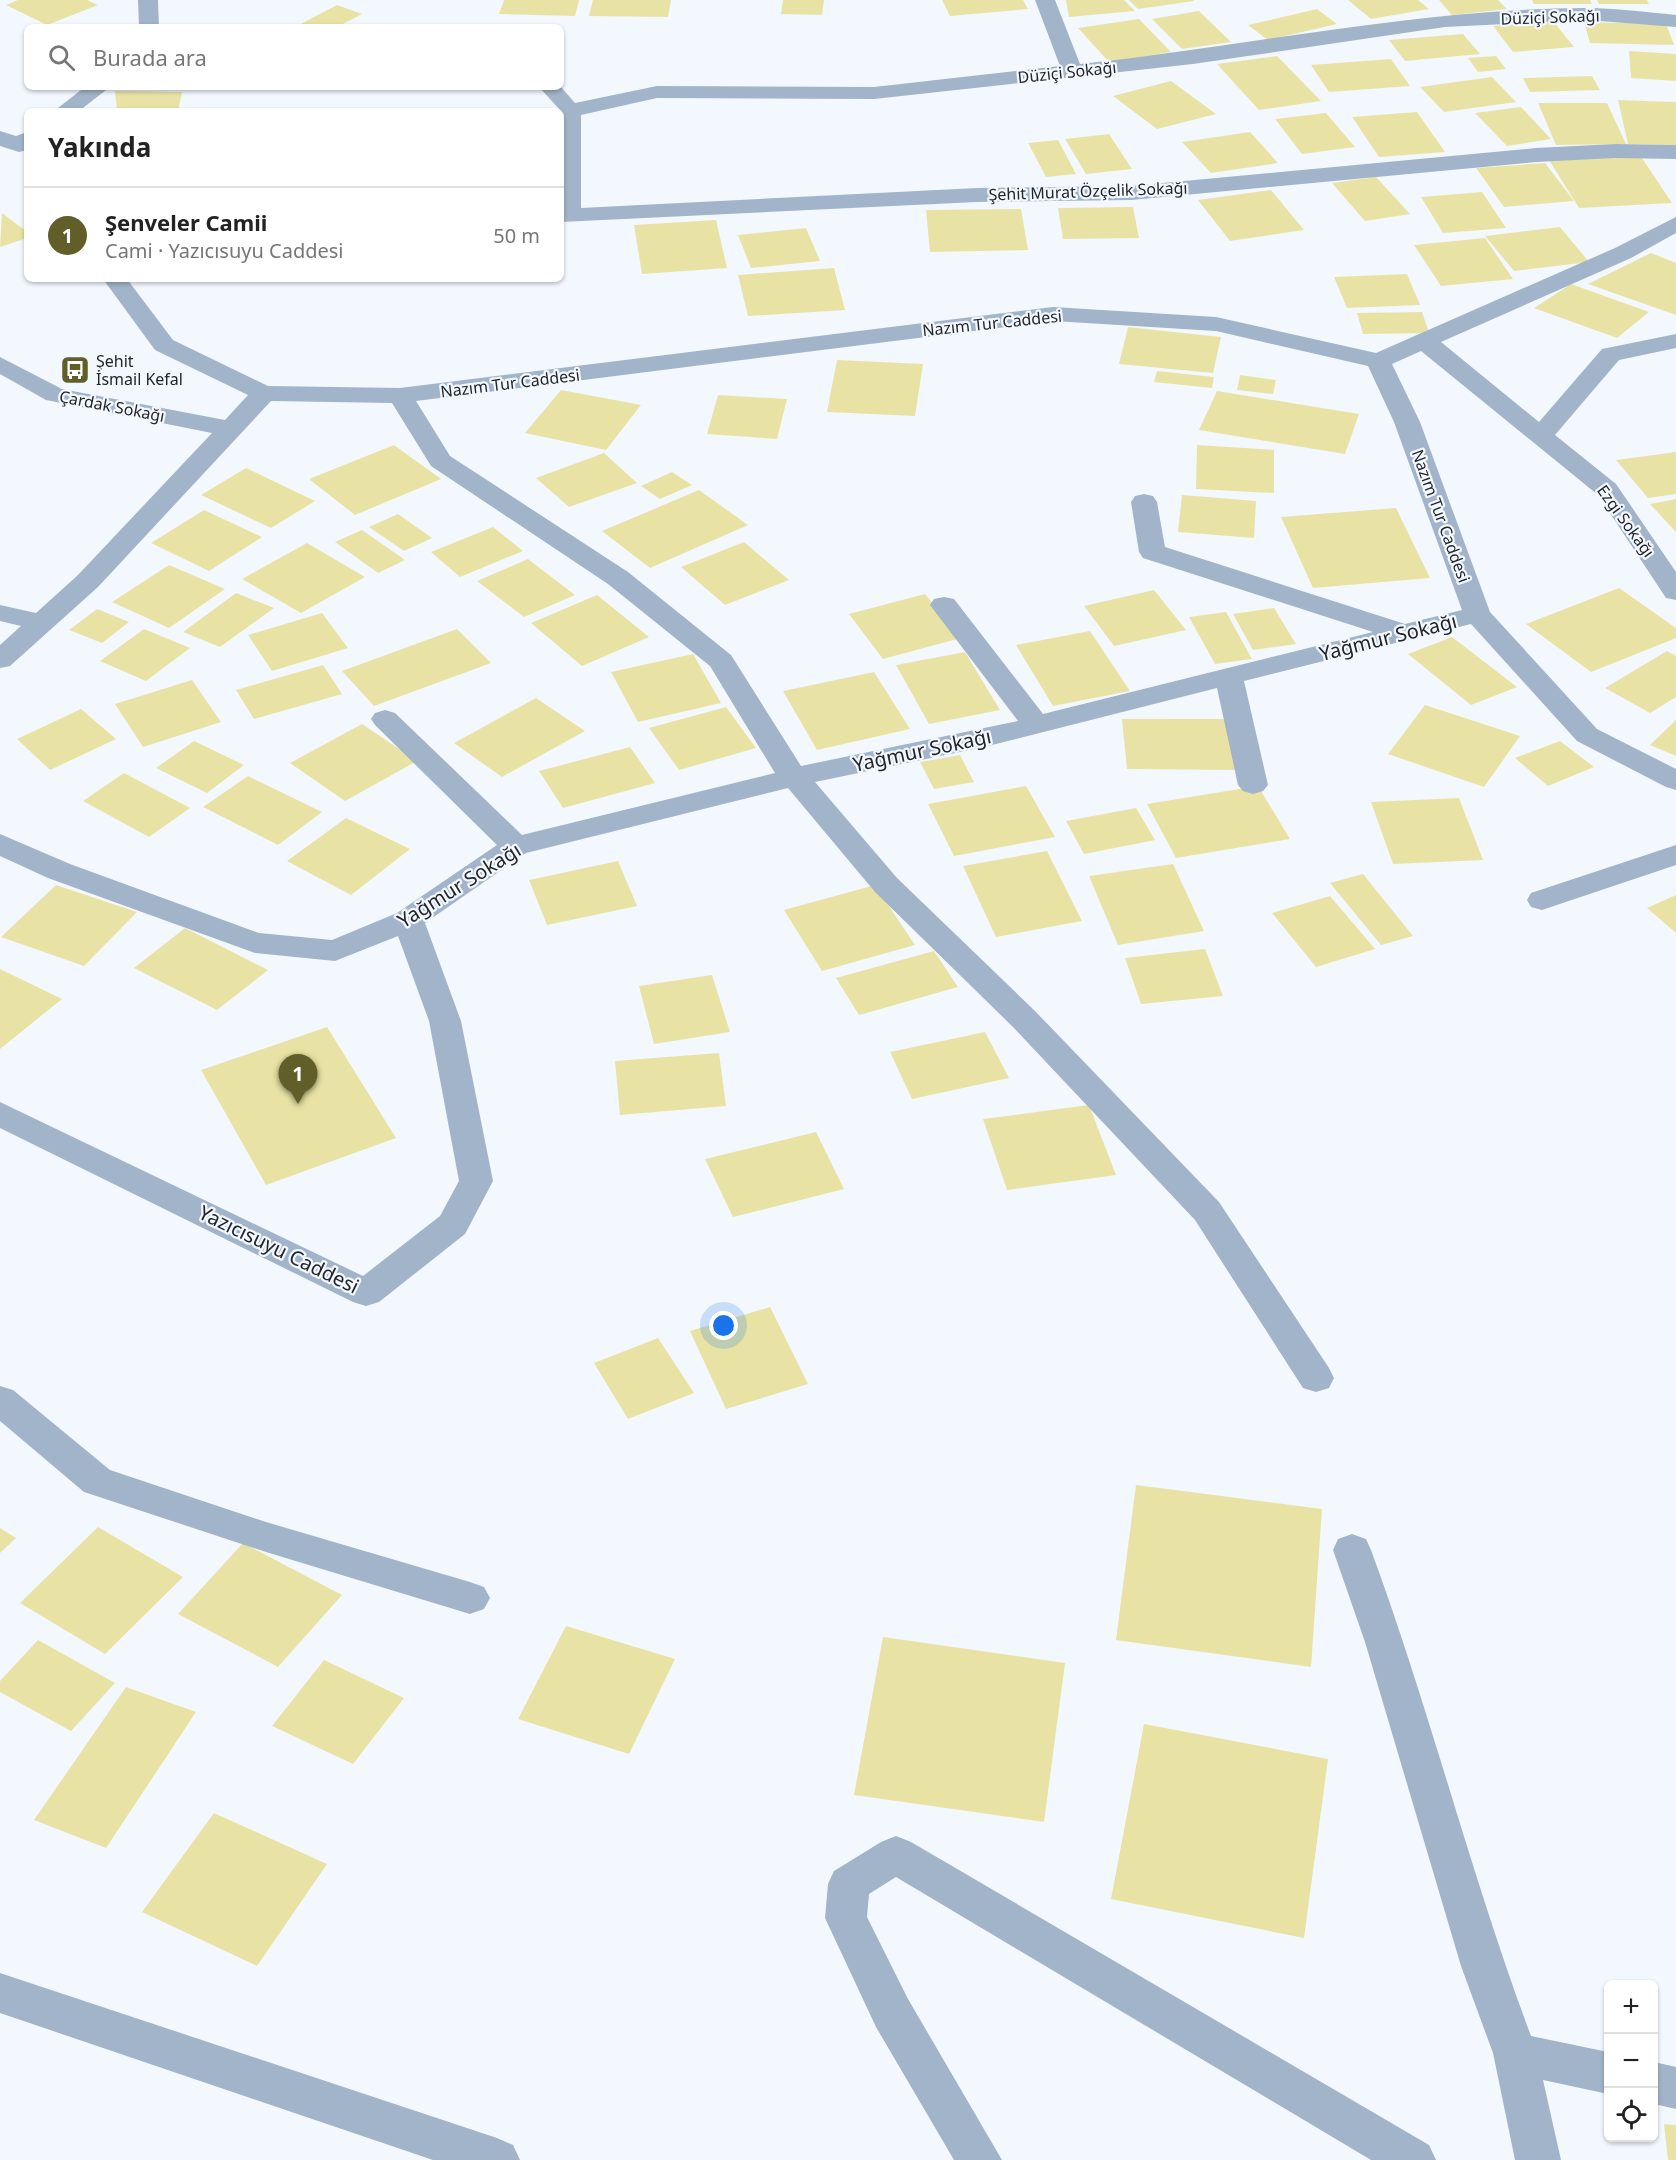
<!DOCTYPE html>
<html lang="tr">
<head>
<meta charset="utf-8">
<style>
  :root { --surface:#fff; --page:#f6f6f6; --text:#222; --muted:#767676; --line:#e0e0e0; --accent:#625e2a }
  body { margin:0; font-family:"Noto Sans",sans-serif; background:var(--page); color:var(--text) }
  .controls { position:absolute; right:18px; bottom:18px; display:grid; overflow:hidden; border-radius:9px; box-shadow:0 2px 4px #0004 }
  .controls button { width:54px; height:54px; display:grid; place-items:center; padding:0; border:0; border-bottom:2px solid var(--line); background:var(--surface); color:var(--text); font:30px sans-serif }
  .you { position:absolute; left:724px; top:1326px; width:21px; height:21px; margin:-15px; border:4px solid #fff; border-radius:50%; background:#1a73e8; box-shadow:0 0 0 9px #1a73e833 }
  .badge { display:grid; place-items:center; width:39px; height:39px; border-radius:50%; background:var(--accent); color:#fff; font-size:20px; font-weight:700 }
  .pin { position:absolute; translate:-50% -50px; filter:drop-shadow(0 2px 3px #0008) }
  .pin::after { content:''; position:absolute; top:32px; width:21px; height:18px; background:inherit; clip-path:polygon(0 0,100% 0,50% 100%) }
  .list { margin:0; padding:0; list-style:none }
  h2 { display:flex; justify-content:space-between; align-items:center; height:78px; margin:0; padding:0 24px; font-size:26px }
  h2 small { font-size:20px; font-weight:400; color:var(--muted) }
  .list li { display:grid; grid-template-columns:39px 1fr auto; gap:18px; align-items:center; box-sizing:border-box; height:96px; padding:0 24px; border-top:2px solid var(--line) }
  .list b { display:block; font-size:22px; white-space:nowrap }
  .list p { margin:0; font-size:20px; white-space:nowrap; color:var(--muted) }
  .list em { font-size:20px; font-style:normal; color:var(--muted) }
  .icon { flex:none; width:33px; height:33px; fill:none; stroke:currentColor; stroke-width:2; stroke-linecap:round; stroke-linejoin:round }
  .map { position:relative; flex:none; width:1676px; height:2160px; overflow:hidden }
  .search { position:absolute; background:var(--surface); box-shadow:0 2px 4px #0004; left:24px; top:24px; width:540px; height:66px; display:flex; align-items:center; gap:15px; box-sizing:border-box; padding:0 21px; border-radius:9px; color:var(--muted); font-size:22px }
  .panel { position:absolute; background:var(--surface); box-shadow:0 2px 4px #0004; left:24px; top:108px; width:540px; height:174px; border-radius:9px }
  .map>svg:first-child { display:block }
</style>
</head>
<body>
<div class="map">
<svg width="1676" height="2160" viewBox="0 0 1676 2160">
  <rect width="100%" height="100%" fill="#f3f8fe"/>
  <path fill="#e8e3a4" d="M18 0H87L98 5 47 25 6 5Z
    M504 0H579L575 16 499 14Z
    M593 0H671L668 17 589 16Z
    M783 0H824L822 15 781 14Z
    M942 0H1023L1028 9 950 16Z
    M1066 0H1124L1135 11 1069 17Z
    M1129 0H1194V1L1138 9Z
    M1348 0H1418L1429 9 1371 19Z
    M1439 0H1498L1507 9 1452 15Z
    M1532 0H1590L1592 4H1534Z
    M1597 0H1647L1649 4H1599Z
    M337 5 362 14 337 27H295Z
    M1317 9 1337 24 1268 40 1248 25Z
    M1199 11 1231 42 1182 49 1152 19Z
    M1139 19 1171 52 1109 62 1078 28Z
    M1553 21 1574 47 1513 52 1493 26Z
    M1584 22 1666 24 1674 45 1590 43Z
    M1463 34 1480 54 1405 61 1389 40Z
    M1629 51 1676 54V81L1631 78Z
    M1277 56 1321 101 1259 110 1217 64Z
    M1496 56 1506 69 1478 72 1468 58Z
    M1391 59 1410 86 1329 92 1311 65Z
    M1592 76 1600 90 1530 92 1523 78Z
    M1492 77 1516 102 1444 112 1420 87Z
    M1171 81 1216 114 1157 129 1113 96Z
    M115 91 182 92 178 111H117Z
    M1618 100 1676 102V145L1628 144Z
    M1538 103H1607L1626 144 1556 145Z
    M1521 107 1551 139 1507 146 1475 113Z
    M1417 112 1445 152 1379 157 1352 117Z
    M1326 113 1355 147 1302 154 1275 119Z
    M1250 132 1278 163 1211 173 1182 142Z
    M1109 134 1132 169 1086 174 1065 139Z
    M1058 140 1076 174 1046 177 1028 143Z
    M1640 155 1672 203 1579 208 1549 160Z
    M1545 163 1574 201 1504 207 1476 168Z
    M1376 177 1410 214 1365 221 1332 183Z
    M1271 190 1304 230 1230 241 1198 200Z
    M1482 192 1506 228 1443 233 1421 197Z
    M1133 207 1139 238 1063 239 1058 208Z
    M1021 209 1028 250 930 252 926 210Z
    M2 213 27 232V238L0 247Z
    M716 220 727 268 642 274 634 225Z
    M1560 227 1589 262 1514 271 1485 236Z
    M806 228 820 261 751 268 738 235Z
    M1485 238 1513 279 1441 286 1414 245Z
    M1651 253 1676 263V315L1588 284Z
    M834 268 845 310 748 316 738 275Z
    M1407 274 1420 305 1347 308 1334 277Z
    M1571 284 1649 312 1617 338 1534 308Z
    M1422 312 1429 333 1363 334 1357 313Z
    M1128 327 1221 337 1213 373 1119 364Z
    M837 360 923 364 915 416 827 412Z
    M1157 371 1214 377 1212 388 1154 382Z
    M1240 375 1276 380 1273 394 1237 390Z
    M561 390 641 405 606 450 525 433Z
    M1217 391 1359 414 1345 454 1199 430Z
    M718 395 787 399 777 439 707 434Z
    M394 445 441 479 355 515 309 479Z
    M1197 445 1274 450V493L1196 489Z
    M1676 452V494L1648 498 1616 460Z
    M604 453 637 483 569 507 536 478Z
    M246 468 315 501 271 528 201 495Z
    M672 472 692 485 660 499 641 486Z
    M699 490 748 525 650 568 602 531Z
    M1182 495 1256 501 1254 538 1178 532Z
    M1676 499V532L1650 504Z
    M1396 508 1430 578 1313 588 1281 517Z
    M204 510 262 537 209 571 151 543Z
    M398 514 432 538 404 551 369 527Z
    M493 527 523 551 460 577 431 552Z
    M362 530 405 560 378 573 335 542Z
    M744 542 789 580 725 605 681 567Z
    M307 543 365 577 301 613 242 579Z
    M528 559 575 595 524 617 477 581Z
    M169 565 225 589 169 628 112 602Z
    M1619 588 1676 628V638L1591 672 1526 624Z
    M1154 590 1186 630 1114 646 1084 606Z
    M236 593 274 608 220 647 183 632Z
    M925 594 961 638 883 659 849 614Z
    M597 595 649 637 582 666 531 623Z
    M1274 608 1296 644 1253 650 1233 614Z
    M97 609 129 622 102 643 69 630Z
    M1226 612 1252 659 1215 664 1189 617Z
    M322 613 348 648 272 671 248 635Z
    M144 629 190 648 146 681 100 661Z
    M457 629 491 663 374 706 342 671Z
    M1090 631 1130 691 1053 706 1016 645Z
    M1452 637 1517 687 1471 705 1408 654Z
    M1667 651 1676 656V697L1650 713 1605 688Z
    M965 652 1000 710 929 724 896 665Z
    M693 654 721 703 638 722 611 672Z
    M323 665 342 694 254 719 236 690Z
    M874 672 910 729 817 750 783 691Z
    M192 680 221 722 143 747 115 704Z
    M536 698 585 731 502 777 454 743Z
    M1425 705 1520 736 1484 787 1388 754Z
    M726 707 756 748 679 770 649 728Z
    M81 709 116 739 50 770 17 739Z
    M1122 719H1228L1236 770 1127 769Z
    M1676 720V756L1650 745Z
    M362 724 417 761 345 801 290 763Z
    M194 741 244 765 207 793 156 768Z
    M1560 741 1594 767 1548 786 1515 758Z
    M630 747 655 783 563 808 539 771Z
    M960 755 974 782 934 789 920 762Z
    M124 773 190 808 149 837 83 801Z
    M248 776 322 812 278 845 203 807Z
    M1026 786 1055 837 954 856 928 804Z
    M1258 786 1290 839 1176 858 1147 804Z
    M1459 798 1483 860 1393 864 1371 802Z
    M1136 808 1155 840 1084 854 1066 821Z
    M346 818 410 849 351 895 287 861Z
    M1047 851 1082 921 996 937 963 866Z
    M618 861 637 906 547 925 529 880Z
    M1173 864 1204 931 1118 945 1089 876Z
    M1363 874 1413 936 1381 945 1330 883Z
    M56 885 137 912 84 966 1 937Z
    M875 885 915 945 822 971 784 910Z
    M1676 895V933L1647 908Z
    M1330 896 1375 949 1316 967 1272 913Z
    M185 928 268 970 217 1010 134 968Z
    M1205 949 1223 996 1141 1004 1125 958Z
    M934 951 958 987 859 1015 836 978Z
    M0 969 62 999 0 1049Z
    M712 975 730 1032 654 1044 639 986Z
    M327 1027 396 1138 266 1185 201 1070Z
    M985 1032 1009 1078 912 1099 890 1052Z
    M719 1053 726 1106 620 1115 615 1061Z
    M1089 1105 1116 1175 1007 1190 983 1119Z
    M816 1132 844 1189 733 1217 705 1159Z
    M770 1307 808 1384 726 1409 690 1331Z
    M658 1338 694 1393 628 1419 594 1363Z
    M1136 1485 1322 1509 1311 1667 1116 1640Z
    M98 1527 183 1577 105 1654 20 1603Z
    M0 1528 16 1538 0 1553Z
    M243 1543 342 1595 278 1667 178 1614Z
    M566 1626 675 1659 629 1754 518 1719Z
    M883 1637 1065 1663 1044 1822 854 1795Z
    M38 1640 115 1683 71 1731 0 1692V1681Z
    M324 1660 404 1698 353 1764 272 1726Z
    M126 1687 196 1712 106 1848 34 1820Z
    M1144 1724 1328 1759 1304 1938 1111 1899Z
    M214 1813 327 1864 257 1966 142 1912Z
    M1664 2124 1676 2125V2160H1668Z"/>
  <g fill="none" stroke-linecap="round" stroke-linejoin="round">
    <path fill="#a2b4c9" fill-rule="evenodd" d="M138 0H158L159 27H139Z
      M1035 0H1055L1080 64C1248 46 1417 9 1585 8 1615 8 1646 12 1676 15V27L1587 20 1445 27 1193 64 874 99 657 98 581 115V208L977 188 1131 186 1536 148 1615 144 1676 145V159L1615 158 1536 162 1131 200 977 202 561 222V111L539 87H561L575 103 657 86 874 87 1060 66Z
      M85 87H110L79 111H54Z
      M0 131 16 136 27 132V150L19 152 0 146Z
      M1676 217V233L1631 258 1441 342 1539 422 1602 349 1676 334V348L1619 360 1555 435 1616 484 1676 572V600L1666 598 1598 495 1421 351 1392 364 1420 422 1490 612 1597 729 1676 769V790L1666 787 1577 741 1471 624 1244 681 1268 785 1263 791 1253 794 1243 791 1238 785 1217 688 984 747 815 782 897 878 1035 1011 1219 1202 1329 1368 1334 1378 1329 1388 1316 1392 1303 1388 1195 1220 1013 1027 875 892 788 788 526 853 425 923 461 1021 493 1181 465 1234 379 1302 366 1306 353 1302 0 1128V1102L363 1276 440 1216 459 1181 429 1021 398 936 335 961 255 953 48 878 0 856V834L70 864 259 933 332 940 397 913 497 845 375 725 371 719 375 713 385 710 395 713 522 835 775 773 710 666 608 584 431 466 392 403 271 401 98 587 10 666 0 668V645L21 626 0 621V605L36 613 78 575 212 433 46 400 0 374V357L62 389 225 420 248 395 155 350 103 279H127L173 340 268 386 400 388 1053 307 1216 317 1376 353 1615 248ZM1053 321 1216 331 1368 366 1394 422 1462 610 1405 624 1165 547 1157 502 1153 496 1144 494 1135 496 1131 502 1139 552 1143 558 1373 632 1043 714 954 599 944 597 934 599 930 605 1018 721 801 766 731 655 628 572 450 456 416 401Z
      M1676 845V865L1542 910 1531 907 1527 900 1531 893Z
      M0 1386 13 1390 110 1470 266 1522 470 1582 484 1587 490 1598 484 1609 470 1614 266 1552 84 1492 0 1421Z
      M1352 1534 1366 1539 1371 1550C1430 1710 1471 1876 1531 2036L1608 2052V2094L1543 2080 1561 2160H1515L1493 2053 1461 1966 1365 1642 1333 1550 1338 1539Z
      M896 1836 911 1842 1429 2145 1436 2160H1371L896 1877 869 1894 867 1917 908 1999 1002 2160H954L876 2027 825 1918 828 1884 834 1871 881 1842Z
      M0 1973 497 2138 513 2145 520 2160H433L0 2013Z
      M1654 2062 1676 2067V2109L1654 2104Z"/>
  </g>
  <defs>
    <g id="bus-square" transform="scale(1.5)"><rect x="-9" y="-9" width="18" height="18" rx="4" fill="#625e2a" stroke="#f3f8fe"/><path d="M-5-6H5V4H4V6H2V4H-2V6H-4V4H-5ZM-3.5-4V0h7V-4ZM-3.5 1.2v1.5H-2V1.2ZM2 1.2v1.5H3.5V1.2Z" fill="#fff"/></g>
  </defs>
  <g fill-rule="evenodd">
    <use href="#bus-square" x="75" y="370"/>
  </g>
  <g text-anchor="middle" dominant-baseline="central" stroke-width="4.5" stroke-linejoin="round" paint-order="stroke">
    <g font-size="16" fill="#222529" stroke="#f3f8fe">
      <text transform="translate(1550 17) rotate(-2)">Düziçi Sokağı</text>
      <text transform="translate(1067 72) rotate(-6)">Düziçi Sokağı</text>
      <text transform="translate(1088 191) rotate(-2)">Şehit Murat Özçelik Sokağı</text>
      <text transform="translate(992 323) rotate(-6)">Nazım Tur Caddesi</text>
      <text transform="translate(510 383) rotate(-7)">Nazım Tur Caddesi</text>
      <text transform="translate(112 406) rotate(11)">Çardak Sokağı</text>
      <text transform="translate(1441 516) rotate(70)">Nazım Tur Caddesi</text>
      <text transform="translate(1626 521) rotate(54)">Ezgi Sokağı</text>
    </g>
    <g font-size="16" fill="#222529" stroke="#f3f8fe" text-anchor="start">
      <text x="96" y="361">Şehit<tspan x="96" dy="18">İsmail Kefal</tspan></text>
    </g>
    <g font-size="20" fill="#222529" stroke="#f3f8fe">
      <text transform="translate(1388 637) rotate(-14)">Yağmur Sokağı</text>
      <text transform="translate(922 750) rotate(-12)">Yağmur Sokağı</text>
      <text transform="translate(459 885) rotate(-32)">Yağmur Sokağı</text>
      <text transform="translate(279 1249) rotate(26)">Yazıcısuyu Caddesi</text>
    </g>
  </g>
</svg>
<div class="controls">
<button>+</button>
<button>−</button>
<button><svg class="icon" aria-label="locate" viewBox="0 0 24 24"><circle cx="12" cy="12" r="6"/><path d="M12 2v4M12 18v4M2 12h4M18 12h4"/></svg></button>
</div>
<div class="you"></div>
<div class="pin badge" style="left:298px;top:1104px">1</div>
<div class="search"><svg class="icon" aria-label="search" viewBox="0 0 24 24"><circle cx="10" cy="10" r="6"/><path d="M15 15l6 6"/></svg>Burada ara</div>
<section class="panel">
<h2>Yakında<small></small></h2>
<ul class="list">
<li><span class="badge">1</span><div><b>Şenveler Camii</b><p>Cami · Yazıcısuyu Caddesi</p></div><em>50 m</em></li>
</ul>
</section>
</div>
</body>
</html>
